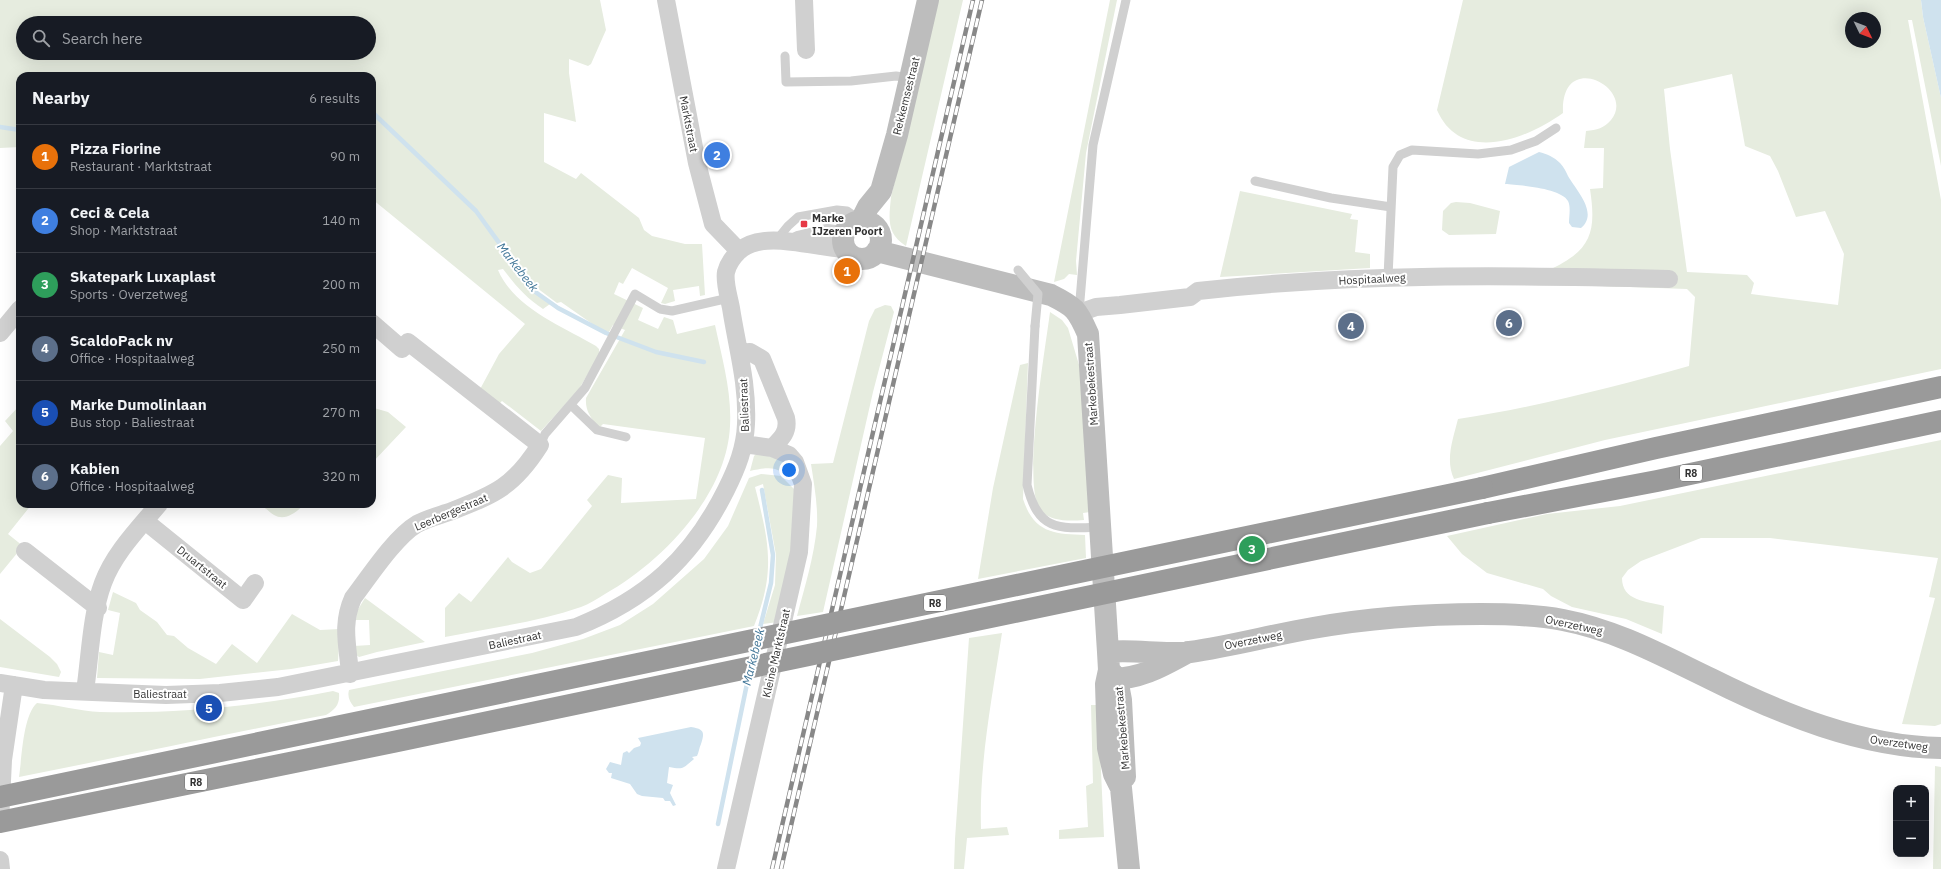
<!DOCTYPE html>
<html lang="en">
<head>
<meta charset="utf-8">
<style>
  :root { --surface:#171b24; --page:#242831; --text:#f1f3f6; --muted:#9ea1a6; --line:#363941; --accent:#e63946 }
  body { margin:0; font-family:"IBM Plex Sans",sans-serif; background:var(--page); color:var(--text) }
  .controls { position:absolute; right:12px; bottom:12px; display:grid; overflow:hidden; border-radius:8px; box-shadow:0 4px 16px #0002 }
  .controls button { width:36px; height:36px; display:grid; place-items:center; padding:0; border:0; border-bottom:1px solid var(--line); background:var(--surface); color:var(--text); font:20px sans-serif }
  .compass { position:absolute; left:1845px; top:12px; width:36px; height:36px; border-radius:50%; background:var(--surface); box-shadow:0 4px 16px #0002; rotate:133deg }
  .you { position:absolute; left:789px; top:470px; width:14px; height:14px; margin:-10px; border:3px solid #fff; border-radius:50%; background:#1a73e8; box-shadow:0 0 0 6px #1a73e833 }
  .badge { display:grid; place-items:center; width:26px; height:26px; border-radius:50%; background:var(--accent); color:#fff; font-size:13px; font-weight:700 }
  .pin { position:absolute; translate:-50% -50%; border:2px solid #fff; box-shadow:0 1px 4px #0006 }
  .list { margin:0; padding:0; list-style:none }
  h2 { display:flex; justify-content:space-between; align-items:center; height:52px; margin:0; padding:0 16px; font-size:17px }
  h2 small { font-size:13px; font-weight:400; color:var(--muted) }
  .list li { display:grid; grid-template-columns:26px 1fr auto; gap:12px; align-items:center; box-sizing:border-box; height:64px; padding:0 16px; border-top:1px solid var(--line) }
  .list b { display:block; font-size:15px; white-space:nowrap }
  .list p { margin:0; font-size:13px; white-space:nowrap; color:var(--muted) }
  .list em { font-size:13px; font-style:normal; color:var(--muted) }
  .icon { flex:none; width:22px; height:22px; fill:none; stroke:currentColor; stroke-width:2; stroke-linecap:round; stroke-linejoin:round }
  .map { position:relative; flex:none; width:1941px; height:869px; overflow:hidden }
  .search { position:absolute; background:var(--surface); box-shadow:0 4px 16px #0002; left:16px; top:16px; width:360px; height:44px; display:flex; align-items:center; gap:10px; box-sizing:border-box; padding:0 14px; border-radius:22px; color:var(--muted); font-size:15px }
  .panel { position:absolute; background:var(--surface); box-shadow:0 4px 16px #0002; left:16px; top:72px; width:360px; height:436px; border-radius:12px }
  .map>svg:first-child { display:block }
</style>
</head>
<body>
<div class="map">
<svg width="1941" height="869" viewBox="0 0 1941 869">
  <rect width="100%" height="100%" fill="#fff"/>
  <path fill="#e6ecdf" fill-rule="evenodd" d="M0 0H600L606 30 591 64 588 66 569 59V73L576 122 544 113V162L576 179 581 173 639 218 644 230 652 236 685 244H702L705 295 700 296 699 286 673 290 675 301 665 304 661 303 668 288 632 268 623 284 619 282 614 294 643 308 638 320 658 329 664 317 673 320 677 334 715 325C722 358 732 392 730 426 727 495 662 562 605 594 597 599 589 604 581 607 537 622 491 628 445 637V608L459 593 471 602 508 557 512 562 530 573 541 569 592 506 587 500 608 475 622 478 621 503 696 499 705 438 603 424 599 428C591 418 585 411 586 398L625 330 613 325 609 332 601 330 561 302 557 303 533 285 517 264 513 266C523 282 535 293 550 304L543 309C526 298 515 285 503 269L498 270C514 308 563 327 596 346L599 349V355L579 389 541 431 502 401 496 407 478 393 499 354 525 324 372 199V76H20V147L0 148ZM23 23H369V53H23Z
    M938 0H963L906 246C886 234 889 218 891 197Z
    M1110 0H1117L1086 153 1076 261 1077 275 1069 274 1064 279 1054 282Z
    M1463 0H1921L1923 17 1941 98V166L1912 20H1908L1941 200V369L1605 440 1454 479C1445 460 1453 439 1458 419 1537 407 1613 387 1689 366L1695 297 1687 289 1572 285 1547 271C1590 251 1597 235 1590 189L1603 188 1604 148H1584L1586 131C1597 130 1604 128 1611 120 1637 88 1560 48 1563 113 1527 139 1461 165 1437 110ZM1851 18H1875V42H1851ZM1732 74 1745 146 1770 156 1778 171 1796 217 1825 211 1844 254 1838 305 1751 294 1754 283 1747 275 1687 272 1670 149 1664 89Z
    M1240 191 1352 214 1350 219 1358 220 1355 252 1370 254V268L1220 277Z
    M1456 202 1470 203 1500 211 1496 234 1449 235 1442 230 1443 211 1451 203Z
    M885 305 891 306 894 312 873 392 823 612 797 616C805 586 814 557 817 526 818 505 814 484 811 464L833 463 869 321 875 309Z
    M1050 312 1062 320 1068 328 1082 375 1090 512 1083 513 1084 520C1070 521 1052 522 1041 511 1021 489 1046 345 1050 312Z
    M1028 363 1023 499C1034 533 1054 534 1085 535L1086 558 978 579 993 488 1020 365Z
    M372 403 376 405 374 408 388 412 406 427 372 463Z
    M20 405V504H32L8 534 23 546 0 574V446L13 431 5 421Z
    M1941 440V724L1935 726 1902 724 1935 598 1929 597 1938 558 1770 538H1701L1641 561 1628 570 1622 578C1622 601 1646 601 1664 606L1662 634 1626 619 1572 607 1551 596 1543 589 1487 573 1462 554 1447 536 1547 514 1620 506Z
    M757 453 786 461 796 484C778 467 774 466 750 471L754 456Z
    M761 474 781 476 797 492 798 513 778 622 763 624 775 585 776 555 763 484 755 487C769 542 776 571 754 626L354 707C350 702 347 697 349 690L532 653 583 639 620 625 653 604 704 559 728 526 749 478Z
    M259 504H305C297 511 286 522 274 515 269 512 265 507 259 504Z
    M113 592 136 603 140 610 157 622 167 635 174 636 188 648 216 664 232 644 257 663 292 614 320 630 340 629 338 661 291 669 200 679 97 678 99 652 113 655 120 613 108 610Z
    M365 598 425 642 377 652 359 657 355 654 354 646 370 645 369 620H356L357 611Z
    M0 619 50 657 57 664 61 672 59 677 0 667Z
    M1002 633C992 698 979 763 981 829L1007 827 1009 835 967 838 964 869H954L955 839 969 638Z
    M333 691 339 693C340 705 335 709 326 715 223 734 122 757 19 777 22 757 23 715 37 703 58 705 80 711 100 712 178 714 257 706 333 691Z
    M1091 705H1098L1104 837 1059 839V830L1088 827 1086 786 1093 783Z
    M1935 766 1941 767V869H1933Z"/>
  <path fill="#cfe2ee" d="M1921 0H1941V98L1923 17Z
    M1539 152C1547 154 1554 157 1560 163 1564 167 1566 172 1568 176 1576 190 1599 213 1581 228L1572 227 1569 223C1569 216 1571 207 1568 201 1561 188 1519 185 1505 184L1509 167Z
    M691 727C704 729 705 732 701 744 699 748 699 752 697 756L692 757 694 759C683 768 684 770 669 767L667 783 673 785 670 793 676 805 673 806 670 801H665L663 798 642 796 637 794 630 784 611 778 612 773H609L606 769 610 762 621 765 623 753 627 751 629 753 634 748 640 746 641 743 638 738Z"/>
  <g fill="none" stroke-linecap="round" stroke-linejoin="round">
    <path stroke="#cfe2ee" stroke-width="4.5" d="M372 112 476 211 534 291 558 308 606 333 656 352 704 362
      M0 127 20 130
      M759 632 771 583 773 555 762 490
      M718 824 749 674"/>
    <path stroke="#d0d0d0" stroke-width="9" d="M785 56 786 82 851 81 896 76 910 78
      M1255 181 1331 198 1391 207
      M775 242 788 226 798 217 837 210 847 211 861 221
      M1388 277 1393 167 1400 155 1412 150 1478 154 1511 150 1536 141 1556 128
      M1079 312 1093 145 1126 0
      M1035 326 1027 485C1038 531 1058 529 1100 527
      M571 405 597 430 626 437
      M540 445 545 434 585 388 635 294 660 309 672 311 729 298"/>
    <path stroke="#d0d0d0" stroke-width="18" d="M666 0 697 163 713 224 739 251
      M804 0 806 50
      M798 240 827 233 843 235
      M1079 313 1096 307 1120 305 1190 297 1198 291C1354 273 1512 275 1669 279
      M0 333 20 309
      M740 353 750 352 762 359 786 418C789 432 781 439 772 448
      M145 521 243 600 255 583
      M25 551 98 608
      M350 674C348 646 341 625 353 598 369 577 395 537 417 524 428 518 441 515 452 511 496 494 514 486 540 445L408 342 402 349 372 323
      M0 683 44 690 166 695 220 693 278 687 576 627C647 599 692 558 726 490 737 468 745 448 746 424 748 384 737 347 731 308 729 297 724 282 726 272 728 264 733 257 739 251 763 229 815 248 844 249
      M85 691C90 658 91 615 103 583 114 553 139 528 159 504
      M0 822 3 760 14 685
      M0 860 1 869
      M726 869 799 552 803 484 795 462 789 455 772 448 744 444"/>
    <path stroke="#bdbdbd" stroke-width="22" d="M843 240a19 19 0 1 1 38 0a19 19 0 1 1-38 0Z
      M861 221 868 207 881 191 897 135 928 0
      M877 251 1051 295C1075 307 1077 309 1088 334L1108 652 1109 670 1106 684 1108 748 1114 774 1121 788 1129 869
      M1108 652C1135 649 1166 656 1190 652 1232 646 1272 635 1313 628 1369 618 1425 614 1481 614 1508 614 1537 615 1563 620 1616 630 1663 656 1711 679 1781 714 1862 747 1941 748
      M1111 672 1117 679 1121 700 1125 777
      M1107 679C1138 680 1161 667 1188 652"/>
    <path stroke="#9a9a9a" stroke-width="22" d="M1482 488 1656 448 1941 387
      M1488 513 1657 481 1941 421"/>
    <g stroke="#888" stroke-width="4.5">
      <path id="rail" d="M772 869 973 0
        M781 869 982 0"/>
    </g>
    <use href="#rail" stroke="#fff" stroke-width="3" stroke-dasharray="9" stroke-linecap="butt"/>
    <path stroke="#d0d0d0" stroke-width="9" d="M1018 270 1038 294 1035 326"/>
    <path stroke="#9a9a9a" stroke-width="22" d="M0 797 1482 488
      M0 822 393 742 1488 513"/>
  </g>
  <rect fill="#e63946" stroke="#fff" stroke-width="1.5" x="800" y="220" width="8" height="8" rx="2"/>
  <g text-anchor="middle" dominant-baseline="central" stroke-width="4" stroke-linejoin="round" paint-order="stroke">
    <g fill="#fff" stroke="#707070" stroke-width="1">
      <rect x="1680" y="465" width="22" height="16" rx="3"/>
      <rect x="924" y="595" width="22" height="16" rx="3"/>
      <rect x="185" y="774" width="22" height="16" rx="3"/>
    </g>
    <g font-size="10" font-weight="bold" fill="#333">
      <text x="1691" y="473">R8</text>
      <text x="935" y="603">R8</text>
      <text x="196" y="782">R8</text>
    </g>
    <g font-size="11" fill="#333" stroke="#fff">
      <text transform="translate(906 96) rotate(-76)">Rekkemsestraat</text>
      <text transform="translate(689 124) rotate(79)">Marktstraat</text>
      <text transform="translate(1372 279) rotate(-3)">Hospitaalweg</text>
      <text transform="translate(1091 384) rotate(-94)">Markebekestraat</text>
      <text transform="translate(744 405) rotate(-92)">Baliestraat</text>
      <text transform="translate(451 512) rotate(-23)">Leerbergestraat</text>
      <text transform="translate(202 567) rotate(39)">Druartstraat</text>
      <text transform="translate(1574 625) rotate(12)">Overzetweg</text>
      <text transform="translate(515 640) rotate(-12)">Baliestraat</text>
      <text transform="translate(1253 640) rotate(-11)">Overzetweg</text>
      <text transform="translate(776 653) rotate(-77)">Kleine Marktstraat</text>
      <text x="160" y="694">Baliestraat</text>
      <text transform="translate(1122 728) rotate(-95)">Markebekestraat</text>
      <text transform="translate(1899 743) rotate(8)">Overzetweg</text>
    </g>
    <g font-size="11" font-weight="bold" fill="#333" stroke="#fff" text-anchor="start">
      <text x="812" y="218">Marke<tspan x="812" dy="13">IJzeren Poort</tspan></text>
    </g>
    <g font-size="12" font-style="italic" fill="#3f7597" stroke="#fff">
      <text transform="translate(518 267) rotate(52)">Markebeek</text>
      <text transform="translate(753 657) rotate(-76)">Markebeek</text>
    </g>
  </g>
</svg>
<div class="controls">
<button>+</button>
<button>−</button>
</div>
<svg class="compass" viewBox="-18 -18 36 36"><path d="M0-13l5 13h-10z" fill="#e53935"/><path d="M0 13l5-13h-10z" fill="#9ea1a6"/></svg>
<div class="you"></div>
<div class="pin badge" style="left:847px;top:271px;background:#e8710a">1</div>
<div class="pin badge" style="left:717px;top:155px;background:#3f7fe0">2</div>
<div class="pin badge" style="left:1252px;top:549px;background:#2e9e5b">3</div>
<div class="pin badge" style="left:1351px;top:326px;background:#5c6f8a">4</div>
<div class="pin badge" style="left:209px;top:708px;background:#1a4fb4">5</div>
<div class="pin badge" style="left:1509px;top:323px;background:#5c6f8a">6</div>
<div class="search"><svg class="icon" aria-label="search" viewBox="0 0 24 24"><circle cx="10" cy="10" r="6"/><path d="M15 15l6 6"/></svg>Search here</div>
<section class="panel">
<h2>Nearby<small>6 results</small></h2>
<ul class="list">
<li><span class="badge" style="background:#e8710a">1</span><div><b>Pizza Fiorine</b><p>Restaurant · Marktstraat</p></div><em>90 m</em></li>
<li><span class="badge" style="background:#3f7fe0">2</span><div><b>Ceci &amp; Cela</b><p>Shop · Marktstraat</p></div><em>140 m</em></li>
<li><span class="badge" style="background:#2e9e5b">3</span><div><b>Skatepark Luxaplast</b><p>Sports · Overzetweg</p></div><em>200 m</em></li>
<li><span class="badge" style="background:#5c6f8a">4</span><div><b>ScaldoPack nv</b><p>Office · Hospitaalweg</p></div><em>250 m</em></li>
<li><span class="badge" style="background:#1a4fb4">5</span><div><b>Marke Dumolinlaan</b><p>Bus stop · Baliestraat</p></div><em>270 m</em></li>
<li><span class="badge" style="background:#5c6f8a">6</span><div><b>Kabien</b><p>Office · Hospitaalweg</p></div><em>320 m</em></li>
</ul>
</section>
</div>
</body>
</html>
